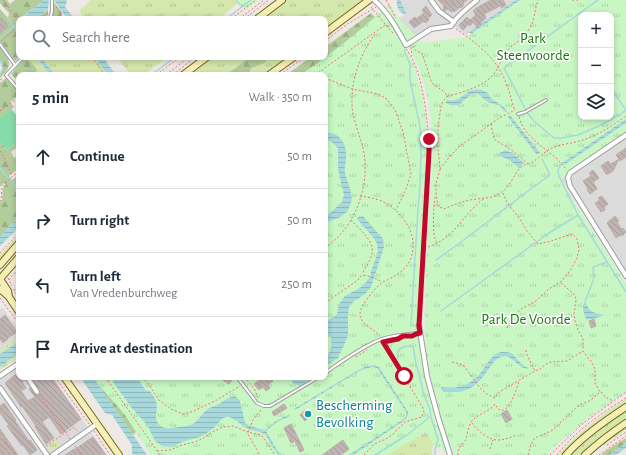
<!DOCTYPE html>
<html lang="en">
<head>
<meta charset="utf-8">
<style>
  :root { --surface:#fff; --page:#f2f2f3; --text:#1f2937; --muted:#747a83; --line:#e0e1e3 }
  body { margin:0; font-family:"Alegreya Sans",sans-serif; background:var(--page); color:var(--text) }
  .controls { position:absolute; right:12px; top:12px; display:grid; overflow:hidden; border-radius:8px; box-shadow:0 2px 6px #0003 }
  .controls button { width:36px; height:36px; display:grid; place-items:center; padding:0; border:0; border-bottom:1px solid var(--line); background:var(--surface); color:var(--text); font:20px sans-serif }
  .stop { position:absolute; width:12px; height:12px; margin:-9px; border:3px solid #c4082a; border-radius:50%; background:#fff }
  .stop.end { background:#c4082a; border-color:#fff; box-shadow:0 1px 4px #0008 }
  .list { margin:0; padding:0; list-style:none }
  h2 { display:flex; justify-content:space-between; align-items:center; height:52px; margin:0; padding:0 16px; font-size:17px }
  h2 small { font-size:13px; font-weight:400; color:var(--muted) }
  .list li { display:grid; grid-template-columns:26px 1fr auto; gap:12px; align-items:center; box-sizing:border-box; height:64px; padding:0 16px; border-top:1px solid var(--line) }
  .list b { display:block; font-size:15px; white-space:nowrap }
  .list p { margin:0; font-size:13px; white-space:nowrap; color:var(--muted) }
  .list em { font-size:13px; font-style:normal; color:var(--muted) }
  .icon { flex:none; width:22px; height:22px; fill:none; stroke:currentColor; stroke-width:2; stroke-linecap:round; stroke-linejoin:round }
  .map { position:relative; flex:none; width:626px; height:455px; overflow:hidden }
  .search { position:absolute; background:var(--surface); box-shadow:0 2px 6px #0003; left:16px; top:16px; width:312px; height:44px; display:flex; align-items:center; gap:10px; box-sizing:border-box; padding:0 14px; border-radius:8px; color:var(--muted); font-size:15px }
  .panel { position:absolute; background:var(--surface); box-shadow:0 2px 6px #0003; left:16px; top:72px; width:312px; height:308px; border-radius:8px }
  .map>svg:first-child { display:block }
</style>
</head>
<body>
<div class="map">
<svg width="626" height="455" viewBox="0 0 626 455">
  <defs>
    <pattern id="grass-tufts" width="24" height="20" patternUnits="userSpaceOnUse"><rect width="24" height="20" fill="#d4e7ac"/><path d="M3 7l-1-3M5 7V3M7 7l1-3M15 17l-1-3M17 17v-4M19 17l1-3" fill="none" stroke="#b6c694"/></pattern>
    <pattern id="forest-firs" width="22" height="20" patternUnits="userSpaceOnUse"><rect width="22" height="20" fill="#b2cc9b"/><path d="M5 1l3.5 6h-7zM16 11l3.5 6h-7z" fill="#99af85"/></pattern>
    <pattern id="park-tufts" width="24" height="20" patternUnits="userSpaceOnUse"><rect width="24" height="20" fill="#c8f7c3"/><path d="M3 7l-1-3M5 7V3M7 7l1-3M15 17l-1-3M17 17v-4M19 17l1-3" fill="none" stroke="#abd3a7"/></pattern>
    <pattern id="water-rules" width="6" height="5" patternUnits="userSpaceOnUse"><rect width="6" height="5" fill="#a7d8db"/><path d="M0 2.5h6" fill="none" stroke="#8fb9bc"/></pattern>
    <pattern id="building-back-hatch" width="6" height="6" patternUnits="userSpaceOnUse"><rect width="6" height="6" fill="#bfb4b1"/><path d="M-1 5l2 2M0 0l6 6M5-1l2 2" fill="none" stroke="#a49a98"/></pattern>
  </defs>
  <rect width="100%" height="100%" fill="#efe9e5"/>
  <path fill="#dcdbdb" d="M400 0H516L466 35 455 27 453 28 435 29 416 41 399 19 406 14 399 1Z
    M626 133V281L561 179Z
    M2 307 19 330V336L0 351V310Z
    M19 363V377H53L107 455H0V377Z"/>
  <path fill="url(#grass-tufts)" d="M91 0H235L238 3 219 19H85L79 11Z
    M287 0H362L325 29V19H262Z
    M26 57H36L49 73 46 75H33L36 73Z
    M40 57H94L108 75H56Z
    M116 57H168L143 75H131Z
    M213 57H250L226 75H190Z
    M266 57H289L264 75H250V70L267 58Z
    M19 235V239L0 260V255Z
    M19 336V341L0 354V351Z
    M19 353V357L0 370V367Z
    M626 399V403C603 418 581 434 562 455H558C578 433 601 415 626 399Z
    M626 410V419C610 430 595 441 581 455H570L596 430Z
    M626 426V430L604 445 603 443Z
    M426 432 433 444 432 452 433 455H379L410 441Z
    M56 439 60 446 54 450H51L47 446Z"/>
  <path fill="url(#forest-firs)" d="M0 0H7L10 4 15 0H44L19 19V32L17 34 19 37V57L15 61 0 41V9L8 18 9 13 0 3Z
    M53 1 62 12 61 19H53Z
    M48 9V19H36Z
    M371 13 382 24 312 75H286L311 57H325V47Z
    M0 46C10 60 14 65 0 78V74L2 71 3 66 0 60Z
    M26 57 37 69 36 73 33 75H19V83L11 74 16 67Z
    M250 57H266V62C261 65 254 66 250 70V75H226Z
    M8 76 19 90V95L10 102 14 107 0 118V83Z
    M19 140V146L11 152 14 158 19 155V168L9 176 12 180 19 175V216L0 237V203L2 201 3 188 6 184 4 183 0 187V142L7 150Z
    M93 377H98L138 430 133 435Z
    M626 438V443L609 455H601L607 450Z"/>
  <path fill="url(#park-tufts)" fill-rule="evenodd" d="M237 0H259L246 10Z
    M518 0H626V132L560 179 626 283V392L588 418 551 450 548 455H449L433 444 426 432 387 455H151L125 415 92 377H325V75H300C330 55 357 33 384 9L404 45 414 65 421 89 426 118 428 150V184L424 226 419 330 426 374 436 425 441 422C434 391 425 360 425 329 424 291 427 253 429 214 432 173 436 129 425 88 417 58 402 33 387 6L390 4 397 17 423 43 467 37ZM581 15H611V117H581Z"/>
  <path fill="#86dbaa" d="M11 109 19 118V140L7 150 0 142V118Z"/>
  <path fill="url(#water-rules)" d="M44 0H49L48 9 36 19H20Z
    M54 0H67L65 7 75 19H67Z
    M397 0H400L406 13 405 15C399 12 396 6 397 0Z
    M516 0H520L471 34 469 32Z
    M36 57H40L56 75H46L49 73Z
    M94 57H103L113 71 121 75H108Z
    M472 90C477 89 482 89 486 92 489 93 489 97 492 99 498 104 504 104 507 112H505L500 106 488 102 477 93C465 94 461 112 446 103V101L447 100C458 103 463 94 472 90Z
    M509 115H510L540 153 537 155 511 121 508 117Z
    M626 119V123L564 165 562 163Z
    M325 132C328 133 332 133 334 134 343 137 347 149 346 157 346 162 344 168 345 173 347 183 355 195 350 206 346 217 335 219 325 223V215L329 214 342 202 344 195 338 170V148L332 142 325 139Z
    M505 150 513 153 524 163 519 168C512 161 505 157 496 155Z
    M19 216V227L0 246V237Z
    M363 216 383 239 384 247 371 287 366 293 358 299 354 301 349 307 348 317V336L338 358 325 367C325 359 329 355 331 348 332 344 331 341 331 337L325 334V322L332 318 337 314 339 304 345 296 363 286 370 277 371 272 378 252 377 244 373 237 357 219 358 217Z
    M585 302C590 312 593 313 604 315 599 317 592 320 586 319 584 314 581 307 585 302Z
    M19 341V353L0 367V354Z
    M501 352C515 351 514 358 523 365 524 366 526 367 528 368V369C518 369 512 353 501 357 494 359 492 365 488 370 474 390 466 393 443 392L441 388V387C462 390 473 384 485 367 489 360 493 355 501 352Z
    M375 365 379 367 408 412V415L405 420 353 455H349L405 418 406 416V412L377 368 372 367 361 370 295 410 294 409 360 369 368 366Z
    M80 377H93L147 455H133L132 454V445L112 415 105 413Z
    M114 377H137L145 390 150 391C154 397 157 401 157 408 157 413 154 418 158 423 159 425 163 428 166 428 168 429 190 426 193 424 199 420 202 413 208 409 212 406 218 406 222 402 228 398 235 393 240 401L245 423 249 426 265 430 276 421 290 414V416L277 422 266 431 278 452 282 455H279L276 452 265 434 260 432 248 429 238 422 230 417H226L223 418 213 429 200 437 185 441 170 447 162 446 155 441 148 426 131 407 113 382Z
    M288 377H296L298 380 304 377H313L300 386C295 385 291 381 288 377Z
    M626 443V448L616 455H609Z"/>
  <g fill="none" stroke-linecap="round" stroke-linejoin="round">
    <path stroke="#a7d8db" stroke-width="1.5" d="M236 0 242 7
      M598 0 504 68 528 114 536 123 554 138H561L578 135 599 126 619 115 626 110
      M8 18 18 33
      M226 19 251 0
      M0 38 19 22
      M404 50 410 64V80L420 126 421 157 420 186 418 209 411 325
      M0 60C3 66 4 69 0 74
      M151 75 175 57
      M611 88 626 110
      M562 163 558 170 559 176 578 215 626 292
      M0 168 19 191
      M436 260C475 233 512 202 550 175L542 159
      M19 278H18L19 280
      M585 302 594 278 593 267 607 262
      M441 311 549 233 578 215
      M431 417 438 440 435 450V455
      M375 455 407 435 431 416 430 410 423 392 419 374 416 364 414 351 413 347C405 344 395 349 398 358"/>
  </g>
  <path fill="url(#building-back-hatch)" stroke="#c0aea7" d="M438 0H467L463 3 464 5 461 8 460 7 455 11 453 12V11L451 12 448 9 445 11 443 10 444 6Z
    M491 0H503L506 5 502 8 500 6 484 14 486 18 480 23 482 24 477 27 473 22 470 26 469 24 463 30 459 26 460 24 467 17 470 20 476 15 473 11 478 7Z
    M426 6 432 15 428 18 429 20 425 23 424 21 414 28 409 22 415 17 416 19 424 13 422 10Z
    M0 17 8 26 0 33Z
    M626 148V157L620 161 619 159 613 171 608 174H606L601 166 608 161 611 164 619 159 616 155Z
    M593 170 599 178 593 182 597 189 590 194 587 190 588 189 583 181 591 176 589 173Z
    M602 196 608 204 604 207 605 210 601 212 595 203 600 200 598 198Z
    M615 216 619 221 617 222 619 225 621 229 623 228 626 232 622 236 621 235 616 238 607 223Z
    M5 315 17 332 8 338V339L3 343 0 339V319Z
    M594 319 596 326 591 328 589 321Z
    M19 372V377H24L25 380 22 382 26 388 21 391 28 401 35 397 29 389 30 388 36 395H39L40 392 31 377H51L81 419 61 434 49 417 42 422 54 438 46 444 36 428 35 426H36L22 406 21 407 20 405 5 383 11 378Z
    M218 377H234L229 384Z
    M263 377H276L272 380 273 381 268 385 270 388 266 391 263 387 259 390 254 384Z
    M4 403 15 419 16 420 15 421 29 441 30 440 37 450 30 455 23 445 22 446 7 426 9 425 0 413V406Z
    M284 404 287 408 274 416 272 412Z
    M305 410 311 415 305 421 300 415Z
    M507 410 512 419 506 423 501 414Z
    M291 424 304 450 300 452 295 441 291 443 284 428Z
    M0 429 18 455H0Z
    M93 437 106 455H65L74 449V450Z
    M343 440 349 449 341 455H322Z"/>
  <g fill="none" stroke-linecap="round" stroke-linejoin="round">
    <g stroke="#9f9f9f" stroke-width="4">
      <path id="lane" d="M50 19 52 11V0
        M0 44 15 65
        M19 90 6 75 23 57
        M518 114 525 112 546 100
        M325 373C341 362 364 345 382 339 394 335 407 334 419 333
        M237 377 257 403 264 406H270L319 377"/>
    </g>
    <g stroke="#9f9f9f" stroke-width="6">
      <path id="street" d="M374 0C388 12 397 29 406 45L414 40 431 29 451 26C457 15 468 8 477 0
        M431 0 439 11 454 22
        M626 135 570 173 568 178 570 186 626 276
        M419 325 427 376 438 417 450 455
        M0 376 19 363
        M27 377 37 392
        M0 388 47 455
        M53 455 97 424"/>
    </g>
    <g stroke="#716909" stroke-width="8">
      <path id="secondary" d="M257 19 282 0
        M325 33 369 0
        M183 75 207 57
        M269 75 294 57
        M0 265 19 243
        M0 279 19 257
        M0 279 8 291 9 297
        M0 289 9 297 19 312
        M64 377 119 455
        M566 455C583 436 605 421 626 407
        M585 455C598 443 611 433 626 423"/>
    </g>
    <path stroke="#f4707b" stroke-width="1" stroke-dasharray="2 2" stroke-linecap="butt" d="M3 0 19 22
      M386 0 396 18
      M572 0H580
      M56 7 64 19
      M371 7 390 30 393 33
      M40 19 48 13
      M231 19 256 0
      M239 19 264 0
      M244 19 269 0
      M456 29C474 41 495 57 504 78 509 88 511 100 515 111
      M1 41 19 26
      M325 41 346 25 376 7
      M413 46 416 51 422 53 427 68 431 81 433 84 443 91 448 96C461 93 484 86 493 75 499 68 501 58 507 51 513 44 522 40 527 32 535 23 534 11 538 0
      M411 47 412 56
      M406 49C424 71 428 124 429 152L419 320
      M92 57 105 75
      M156 75 180 57
      M166 75 189 57
      M173 75 195 57
      M280 75 304 57
      M315 75 385 25 389 27H390
      M325 78 352 89 373 93 380 95 387 99 395 110 403 132 411 174 406 189 396 210
      M0 80 3 78
      M448 96 443 101 441 106 438 127V147L440 170 436 183V194L438 206 444 209C453 205 461 202 470 200 480 198 494 199 502 192 511 186 513 175 520 168 524 164 530 164 534 161 539 158 543 153 548 150 558 144 570 144 580 141 597 136 612 126 626 116
      M0 111 19 97
      M519 117C524 136 542 146 556 158 560 162 563 166 567 170
      M491 124 494 139 513 151 528 164
      M0 151 4 157 12 176
      M440 169 451 155 460 146 499 118 515 110
      M503 193 507 203 520 219 527 231 538 244 548 242 572 234 577 239 579 249 577 258 571 269 562 281 549 289 536 301 521 309 511 318 507 328
      M360 196C382 199 391 203 404 220 410 228 413 235 413 245 413 263 405 270 391 278 388 280 385 281 383 282 375 288 360 305 360 314 360 325 374 328 380 336
      M435 197C434 207 431 236 437 243
      M0 201H1L2 187 8 180 19 171
      M351 220C360 230 377 242 371 257 369 263 365 268 362 274
      M428 247C436 244 444 240 450 234 463 222 469 209 485 198
      M325 248C329 245 333 242 337 238 358 217 369 183 364 153 361 136 352 120 352 103 351 79 361 53 375 34
      M0 253 19 233
      M8 278 12 286
      M9 280 19 268
      M561 283 575 295 576 300 574 314 575 321 578 330 583 339V350
      M14 289 19 299
      M0 298 19 324
      M325 303 358 280 362 275C370 276 376 278 382 282
      M356 357 367 350
      M452 362 460 364 464 366 481 389 487 394 495 398 497 394 501 391 535 371 527 355 526 350
      M55 377 89 424
      M101 377 108 381 160 455
      M142 377 149 385 159 400 171 409 183 414 191 412 215 401 240 386
      M244 377 254 388 258 398
      M108 381 110 377
      M601 392 605 397 613 401
      M39 395 70 439
      M261 410 253 420 248 432 261 435 263 437 275 455
      M472 423C478 431 488 440 498 440 505 440 511 437 517 435
      M94 431 110 455
      M4 439 15 455
      M607 445 626 432
      M46 446 74 427 78 432
      M75 446 81 455
      M490 449 493 440
      M157 451 170 450 182 445 195 442 204 438 212 432 223 427 233 426 248 432 249 436 260 455
      M364 455 374 444 386 439 393 434 405 422 408 421 422 417 424 412 423 408 383 342
      M458 455C457 449 461 446 465 441 468 436 467 428 472 421 479 413 489 412 495 404 506 425 517 388 519 381
      M528 455 531 444 535 438 553 430 578 406 591 400 600 392 595 383V369L591 361 588 358 583 351 567 361 551 362 546 364 540 369 535 371
      M550 455 582 424 626 392
      M557 455C561 450 566 444 571 439 587 423 607 410 626 398
      M599 455 626 436"/>
    <use href="#lane" stroke="#fff" stroke-width="2"/>
    <use href="#street" stroke="#fff" stroke-width="4"/>
    <use href="#secondary" stroke="#f7efba" stroke-width="6"/>
  </g>
  <g fill="none" stroke-linecap="round" stroke-linejoin="round">
    <path stroke="#c4082a" stroke-width="5" d="M404 376 383 342 398 339 403 336H412L416 334 420 333 419 325 429 152V139"/>
  </g>
  <circle fill="#0f9aa8" stroke="#fff" stroke-width="1.5" cx="308" cy="414" r="4"/>
  <g text-anchor="middle" dominant-baseline="central" stroke-width="3" stroke-linejoin="round" paint-order="stroke">
    <g font-size="15" fill="#1a7810" stroke="#fff">
      <text x="533" y="38">Park<tspan x="533" dy="17">Steenvoorde</tspan></text>
      <text x="526" y="319">Park De Voorde</text>
    </g>
    <g font-size="15" fill="#0d838f" stroke="#fff" text-anchor="start">
      <text x="316" y="405">Bescherming<tspan x="316" dy="17">Bevolking</tspan></text>
    </g>
  </g>
</svg>
<div class="controls">
<button>+</button>
<button>−</button>
<button><svg class="icon" aria-label="layers" viewBox="0 0 24 24"><path d="M12 4l9 5-9 5-9-5zM3 14l9 5 9-5"/></svg></button>
</div>
<div class="stop" style="left:404px;top:376px"></div>
<div class="stop end" style="left:429px;top:139px"></div>
<div class="search"><svg class="icon" aria-label="search" viewBox="0 0 24 24"><circle cx="10" cy="10" r="6"/><path d="M15 15l6 6"/></svg>Search here</div>
<section class="panel">
<h2>5 min<small>Walk · 350 m</small></h2>
<ul class="list">
<li><svg class="icon" aria-label="ahead" viewBox="0 0 24 24"><path d="M12 20V5M6 11l6-6 6 6"/></svg><div><b>Continue</b></div><em>50 m</em></li>
<li><svg class="icon" aria-label="right" viewBox="0 0 24 24"><path d="M7 20v-9h11M14 6l5 5-5 5"/></svg><div><b>Turn right</b></div><em>50 m</em></li>
<li><svg class="icon" aria-label="left" viewBox="0 0 24 24"><path d="M17 20v-9H6M10 6l-5 5 5 5"/></svg><div><b>Turn left</b><p>Van Vredenburchweg</p></div><em>250 m</em></li>
<li><svg class="icon" aria-label="arrive" viewBox="0 0 24 24"><path d="M6 21V4h12l-3 4 3 4H6"/></svg><div><b>Arrive at destination</b></div></li>
</ul>
</section>
</div>
</body>
</html>
